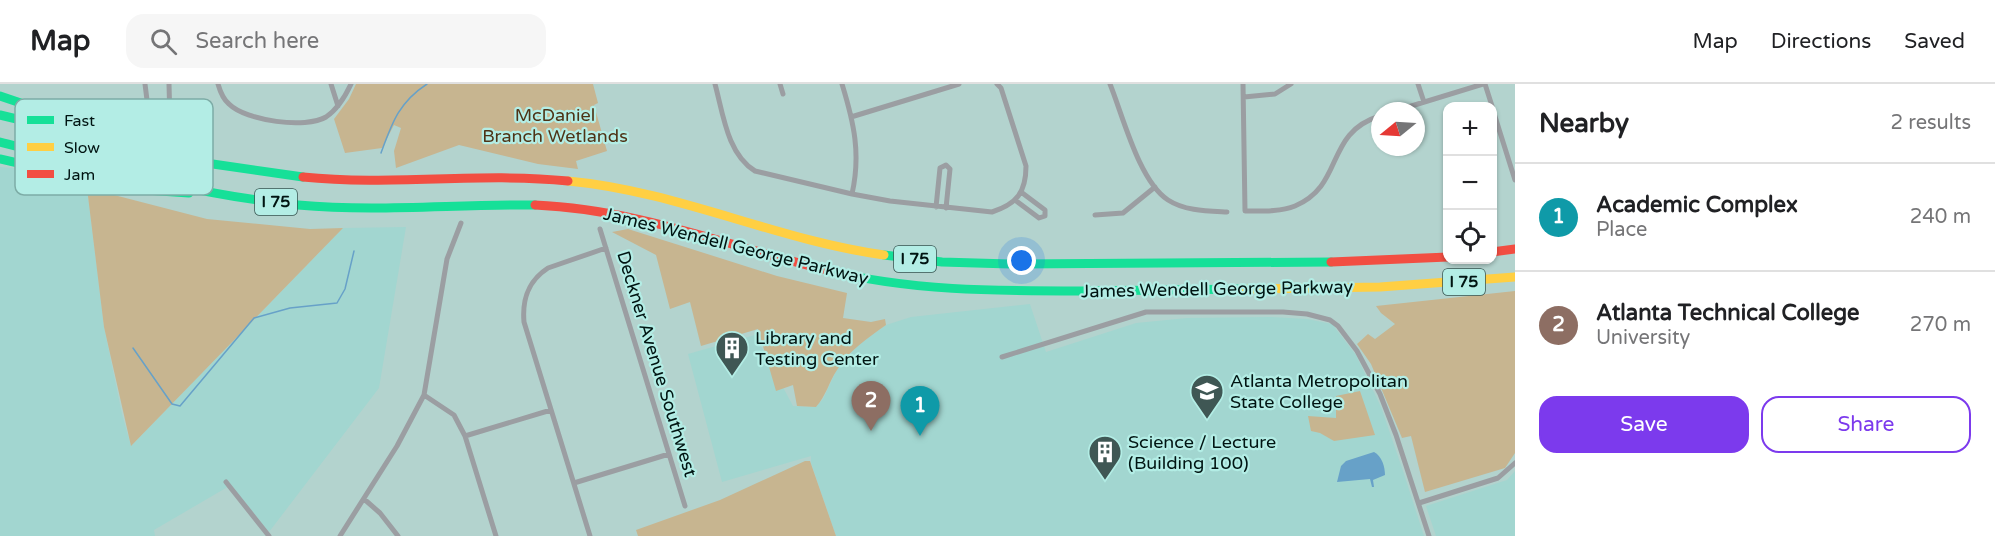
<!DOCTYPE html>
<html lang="en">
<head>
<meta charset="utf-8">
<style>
  :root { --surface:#fff; --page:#f6f6f6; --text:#202124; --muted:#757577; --line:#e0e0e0; --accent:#7c3aed }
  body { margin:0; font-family:"Varela Round",sans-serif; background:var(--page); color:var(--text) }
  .controls { position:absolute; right:18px; top:18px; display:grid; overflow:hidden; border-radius:12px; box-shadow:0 2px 4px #0004 }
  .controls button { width:54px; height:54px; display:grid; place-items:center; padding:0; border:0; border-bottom:2px solid var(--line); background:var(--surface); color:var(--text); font:30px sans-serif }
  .compass { position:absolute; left:1371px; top:18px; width:54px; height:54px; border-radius:50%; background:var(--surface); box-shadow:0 2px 4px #0004; rotate:252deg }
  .you { position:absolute; left:1022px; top:177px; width:21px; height:21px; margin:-15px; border:4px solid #fff; border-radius:50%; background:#1a73e8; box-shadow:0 0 0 9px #1a73e833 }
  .badge { display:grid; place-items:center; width:39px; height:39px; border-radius:50%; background:var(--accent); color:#fff; font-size:20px; font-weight:700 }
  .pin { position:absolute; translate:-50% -50px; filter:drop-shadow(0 2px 3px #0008) }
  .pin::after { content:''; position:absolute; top:32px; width:21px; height:18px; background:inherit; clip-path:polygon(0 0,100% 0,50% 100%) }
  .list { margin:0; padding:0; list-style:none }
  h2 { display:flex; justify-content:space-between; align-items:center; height:78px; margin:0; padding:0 24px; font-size:26px }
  h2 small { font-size:20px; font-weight:400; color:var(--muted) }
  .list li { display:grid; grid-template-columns:39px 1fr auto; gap:18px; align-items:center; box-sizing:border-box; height:108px; padding:0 24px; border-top:2px solid var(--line) }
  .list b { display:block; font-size:22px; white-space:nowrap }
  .list p { margin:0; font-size:20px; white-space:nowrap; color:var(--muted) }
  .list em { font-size:20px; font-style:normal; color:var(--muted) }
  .actions { display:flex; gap:12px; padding:18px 24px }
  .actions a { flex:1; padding:14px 0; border:2px solid var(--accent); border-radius:18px; text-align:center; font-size:21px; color:var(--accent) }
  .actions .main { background:var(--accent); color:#fff }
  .icon { flex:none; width:33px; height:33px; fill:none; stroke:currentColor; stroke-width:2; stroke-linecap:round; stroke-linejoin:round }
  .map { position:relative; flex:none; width:1515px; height:452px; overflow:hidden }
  header { display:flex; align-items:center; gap:36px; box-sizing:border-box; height:84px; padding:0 30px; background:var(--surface); border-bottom:2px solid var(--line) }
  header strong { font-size:28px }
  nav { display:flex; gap:33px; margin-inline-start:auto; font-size:21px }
  .search { width:420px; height:54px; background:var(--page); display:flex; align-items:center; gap:15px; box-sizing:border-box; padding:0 21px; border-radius:18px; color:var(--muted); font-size:22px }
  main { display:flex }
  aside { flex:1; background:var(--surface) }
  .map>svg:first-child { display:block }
</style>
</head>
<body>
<header>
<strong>Map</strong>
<div class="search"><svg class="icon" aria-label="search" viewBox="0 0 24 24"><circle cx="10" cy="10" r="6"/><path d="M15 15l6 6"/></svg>Search here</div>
<nav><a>Map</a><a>Directions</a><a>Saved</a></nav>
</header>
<main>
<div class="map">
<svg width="1515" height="452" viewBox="0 0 1515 452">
  <rect width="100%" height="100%" fill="#b3d3ce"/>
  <path fill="#a2d6d0" d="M0 83 25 85 87 104 104 243 122 330 131 362 343 144 406 143 379 304 269 448 231 401 154 446 155 452H0Z
    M1030 220 1046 268 1136 239 1187 234 1271 233 1307 235 1332 240 1356 271 1381 323 1403 387 1424 452H836L811 379V372L722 398 688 270 755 251 793 322 816 323 823 315 837 285 859 260 886 241 911 233Z
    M1515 387V452H1436L1426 422 1507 396Z"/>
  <path fill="#c7b590" d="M356 0H593L598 19 594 21 607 67 576 77 578 85 538 80 459 61 396 84 394 67 401 44 394 41 382 64 345 69 334 35 349 15Z
    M87 104 207 135 310 145 343 144 131 362 104 243Z
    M628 145 777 192 847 209 843 234 871 238 885 235 886 241C868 254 849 266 837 286 829 298 826 312 816 323L797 322 793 301 776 307 758 245 701 262 690 218 670 225 656 171 612 148Z
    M1515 207V369L1505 384 1425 408 1411 352 1402 354 1371 280 1357 260 1368 250 1375 255 1395 240 1381 229 1376 222Z
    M1360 307 1375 351 1334 357 1320 349 1311 347 1308 332 1336 334V312Z
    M805 377H810L836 452H638L636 446 720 416Z"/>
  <path fill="#67a1c8" d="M1374 368C1382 372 1385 383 1385 391L1373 396 1374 403H1372L1370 395 1337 398 1341 382 1346 377Z"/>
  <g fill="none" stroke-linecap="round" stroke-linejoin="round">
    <path stroke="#67a1c8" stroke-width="1.5" d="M381 69C392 39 399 18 427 0
      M133 264 172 320 180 322 254 234 290 224 337 219 345 205 354 167"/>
    <path stroke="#9b9ea2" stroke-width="5" d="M145 0 148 24 170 25
      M169 0 170 38
      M218 0C220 7 223 15 229 20 246 37 306 45 326 33 338 25 345 13 351 0
      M331 0 338 22
      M715 0C723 29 727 70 755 87L852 110 890 117 992 128C1017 120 1026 108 1026 82L1001 4 997 0
      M780 0 783 10
      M842 0C854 39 861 70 852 110
      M1110 0C1123 32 1139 97 1168 116 1185 127 1207 127 1227 128
      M1243 0 1245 127C1261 127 1280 128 1295 122 1345 101 1324 49 1380 32
      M1418 0 1424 18
      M1485 0 1492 22
      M1244 13 1275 10 1291 0
      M1492 23 1515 96
      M1395 27 1483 0
      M851 33 959 0
      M1015 116 1039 134 1045 132V126L1021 108
      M936 123 940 84 946 81 950 85 946 124
      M1095 131 1123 129 1155 103
      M600 145 685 422
      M1002 273 1146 228H1283L1307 230 1330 236 1338 242 1357 267 1380 310 1396 351 1429 452
      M424 311 454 331 465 352 496 452
      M465 352 551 326
      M226 398 269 452
      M574 399 669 370
      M364 415 380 429 398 452
      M1419 419 1498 394 1515 379
      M340 452 397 362 424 311 447 175 461 139
      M590 452 524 238C522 215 528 197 548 184L606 164"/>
    <path stroke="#16e098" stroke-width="9" d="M0 12 68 35 106 54
      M0 31 192 77 303 93
      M0 58C99 83 197 111 298 121 377 128 456 120 535 121
      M0 75 131 105 189 109
      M884 171 942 178 1010 180 1331 178
      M826 186C909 207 995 207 1081 207 1136 206 1191 206 1246 205"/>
    <path stroke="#ffcf43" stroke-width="9" d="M568 97C677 107 776 156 884 171
      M1246 205 1380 203 1515 193"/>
    <path stroke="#f24e42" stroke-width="9" d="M303 93C391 102 480 88 568 97
      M535 121C636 125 729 162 826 186
      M1492 168 1515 165
      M1331 178 1448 173"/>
  </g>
  <defs>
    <g id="building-pin" transform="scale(1.725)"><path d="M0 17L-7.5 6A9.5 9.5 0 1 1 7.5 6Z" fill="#3f5754" stroke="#b3ede5"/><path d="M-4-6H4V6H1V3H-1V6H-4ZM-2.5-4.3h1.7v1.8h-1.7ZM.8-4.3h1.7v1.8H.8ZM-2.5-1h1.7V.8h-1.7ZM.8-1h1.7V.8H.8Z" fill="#fff"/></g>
    <g id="university-pin" transform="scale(1.725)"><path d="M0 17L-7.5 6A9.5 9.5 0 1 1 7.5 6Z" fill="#3f5754" stroke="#b3ede5"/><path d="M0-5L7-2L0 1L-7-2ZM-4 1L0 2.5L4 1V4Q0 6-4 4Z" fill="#fff"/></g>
  </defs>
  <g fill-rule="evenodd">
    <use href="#building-pin" x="732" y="264"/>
    <use href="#university-pin" x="1207" y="307"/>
    <use href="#building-pin" x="1105" y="368"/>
  </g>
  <g text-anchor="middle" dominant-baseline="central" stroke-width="4.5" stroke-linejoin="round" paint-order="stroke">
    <g fill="#b3ede5" stroke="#365551" stroke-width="1.5">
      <rect x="255" y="105" width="42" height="26" rx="4.5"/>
      <rect x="894" y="162" width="42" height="26" rx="4.5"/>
      <rect x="1443" y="185" width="42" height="26" rx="4.5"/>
    </g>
    <g font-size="16" font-weight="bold" fill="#001412">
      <text x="276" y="118">I 75</text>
      <text x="915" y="175">I 75</text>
      <text x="1464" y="198">I 75</text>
    </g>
    <g font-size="18" fill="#4e3316" stroke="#b3ede5">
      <text x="555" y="31">McDaniel<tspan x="555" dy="21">Branch Wetlands</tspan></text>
    </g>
    <g font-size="18" fill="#001412" stroke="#b3ede5">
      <text transform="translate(736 162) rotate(14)">James Wendell George Parkway</text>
      <text transform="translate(1217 205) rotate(-1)">James Wendell George Parkway</text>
      <text transform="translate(657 280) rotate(73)">Deckner Avenue Southwest</text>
    </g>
    <g font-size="18" fill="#001412" stroke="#b3ede5" text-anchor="start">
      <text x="755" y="254">Library and<tspan x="755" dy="21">Testing Center</tspan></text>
      <text x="1230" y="297">Atlanta Metropolitan<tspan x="1230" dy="21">State College</tspan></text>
      <text x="1128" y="358">Science / Lecture<tspan x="1128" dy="21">(Building 100)</tspan></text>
    </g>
  </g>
  <rect x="15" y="15" width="198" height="96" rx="9" fill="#b3ede5" stroke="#7daca6" stroke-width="1.5"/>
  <rect x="27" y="32" width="27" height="8" fill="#16e098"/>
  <rect x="27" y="59" width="27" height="8" fill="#ffcf43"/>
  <rect x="27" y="86" width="27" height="8" fill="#f24e42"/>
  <g font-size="16" fill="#001412">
    <text x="64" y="42">Fast</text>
    <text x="64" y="69">Slow</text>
    <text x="64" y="96">Jam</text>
  </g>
</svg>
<div class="controls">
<button>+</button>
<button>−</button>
<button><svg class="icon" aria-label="locate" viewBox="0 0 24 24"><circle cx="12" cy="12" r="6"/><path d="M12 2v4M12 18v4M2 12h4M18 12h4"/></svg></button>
</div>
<svg class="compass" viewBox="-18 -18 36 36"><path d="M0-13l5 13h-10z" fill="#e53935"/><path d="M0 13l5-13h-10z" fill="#757577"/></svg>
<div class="you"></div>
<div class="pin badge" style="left:920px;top:352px;background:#0f9aa8">1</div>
<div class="pin badge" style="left:871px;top:347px;background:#8d6e63">2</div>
</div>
<aside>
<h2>Nearby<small>2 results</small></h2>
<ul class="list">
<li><span class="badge" style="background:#0f9aa8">1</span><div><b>Academic Complex</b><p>Place</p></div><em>240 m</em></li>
<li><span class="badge" style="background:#8d6e63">2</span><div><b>Atlanta Technical College</b><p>University</p></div><em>270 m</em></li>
</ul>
<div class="actions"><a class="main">Save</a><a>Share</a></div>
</aside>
</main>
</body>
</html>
